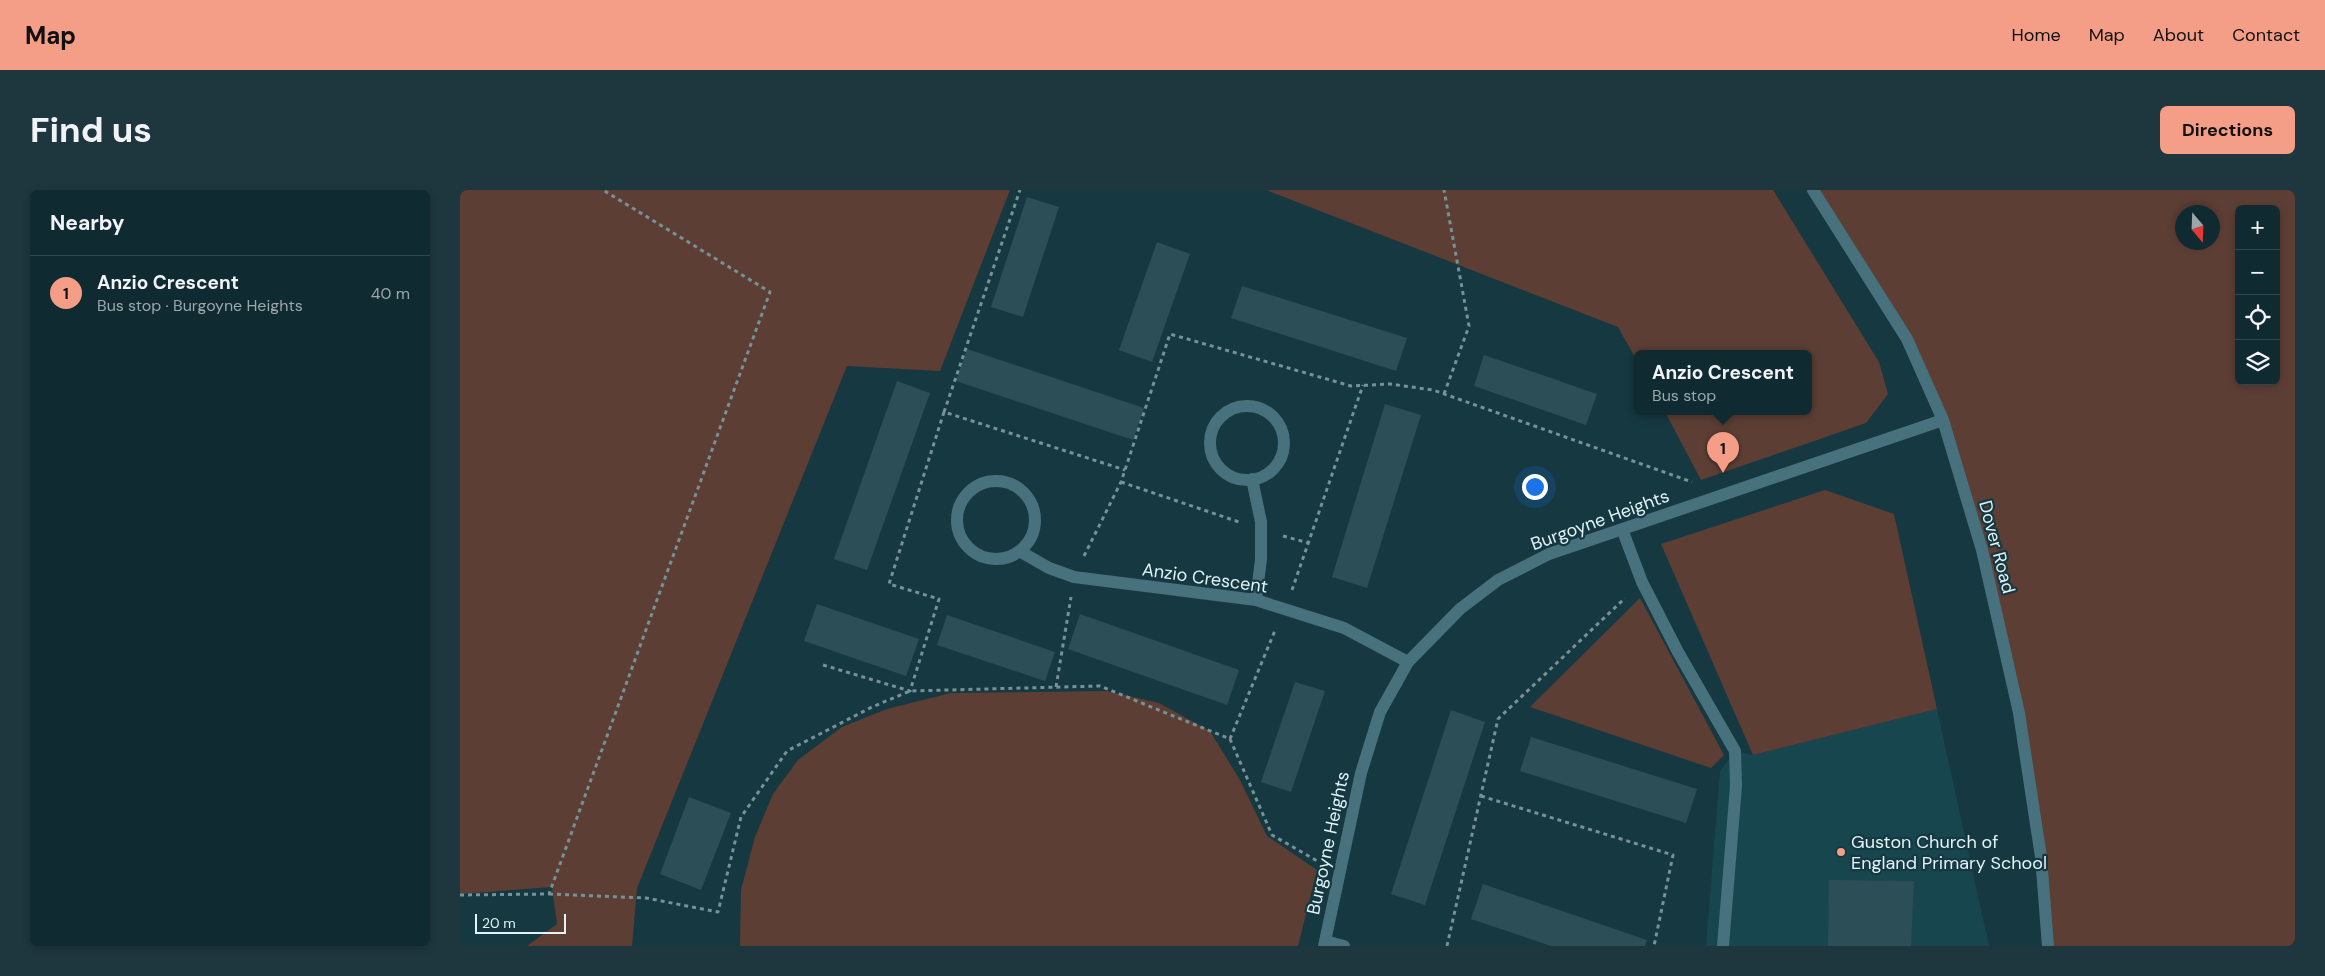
<!DOCTYPE html>
<html lang="en">
<head>
<meta charset="utf-8">
<style>
  :root { --surface:#102a31; --page:#1e363d; --text:#f1f3f6; --muted:#9ca7ab; --line:#30464d; --accent:#f49e87 }
  body { margin:0; font-family:"DM Sans",sans-serif; background:var(--page); color:var(--text) }
  .controls { position:absolute; right:15px; top:15px; display:grid; overflow:hidden; border-radius:8px; box-shadow:0 2px 8px #0003 }
  .controls button { width:45px; height:45px; display:grid; place-items:center; padding:0; border:0; border-bottom:1px solid var(--line); background:var(--surface); color:var(--text); font:25px sans-serif }
  .compass { position:absolute; left:1715px; top:15px; width:45px; height:45px; border-radius:50%; background:var(--surface); box-shadow:0 2px 8px #0003; rotate:161deg }
  .scale { position:absolute; left:15px; bottom:12px; width:91px; box-sizing:border-box; padding-left:5px; border:2px solid #e0f3f8; border-top:0; font-size:14px; line-height:18px; white-space:nowrap; color:#e0f3f8; -webkit-text-stroke:4px #163841; paint-order:stroke }
  .you { position:absolute; left:1074px; top:296px; width:18px; height:18px; margin:-12px; border:4px solid #fff; border-radius:50%; background:#1a73e8; box-shadow:0 0 0 8px #1a73e833 }
  .badge { display:grid; place-items:center; width:32px; height:32px; border-radius:50%; background:var(--accent); color:#111; font-size:16px; font-weight:700 }
  .pin { position:absolute; translate:-50% -41px; filter:drop-shadow(0 1px 2px #0008) }
  .pin::after { content:''; position:absolute; top:26px; width:18px; height:15px; background:inherit; clip-path:polygon(0 0,100% 0,50% 100%) }
  .popup { position:absolute; left:1174px; top:160px; width:178px; height:65px; box-sizing:border-box; display:grid; place-content:center; border-radius:8px; background:var(--surface); filter:drop-shadow(0 1px 4px #0005); font-size:16px; white-space:nowrap; color:var(--muted) }
  .popup b { font-size:19px; color:var(--text) }
  .popup::after { content:''; position:absolute; left:50%; top:100%; margin-left:-10px; border:10px solid transparent; border-top-color:var(--surface) }
  .list { margin:0; padding:0; list-style:none }
  h2 { display:flex; justify-content:space-between; align-items:center; height:65px; margin:0; padding:0 20px; font-size:21px }
  h2 small { font-size:16px; font-weight:400; color:var(--muted) }
  .list li { display:grid; grid-template-columns:32px 1fr auto; gap:15px; align-items:center; box-sizing:border-box; height:75px; padding:0 20px; border-top:1px solid var(--line) }
  .list b { display:block; font-size:19px; white-space:nowrap }
  .list p { margin:0; font-size:16px; white-space:nowrap; color:var(--muted) }
  .list em { font-size:16px; font-style:normal; color:var(--muted) }
  .icon { flex:none; width:28px; height:28px; fill:none; stroke:currentColor; stroke-width:2; stroke-linecap:round; stroke-linejoin:round }
  .map { position:relative; flex:none; width:1835px; height:756px; overflow:hidden; border-radius:8px }
  header { display:flex; align-items:center; gap:30px; box-sizing:border-box; height:70px; padding:0 25px; background:var(--accent); color:#111 }
  header strong { font-size:24px }
  nav { display:flex; gap:28px; margin-inline-start:auto; font-size:18px }
  .intro { display:flex; align-items:center; justify-content:space-between; box-sizing:border-box; height:120px; padding:0 30px }
  h1 { margin:0; font-size:35px }
  .button { padding:12px 22px; border-radius:8px; background:var(--accent); color:#111; font-size:18px; font-weight:700 }
  main { display:flex; gap:30px; padding:0 30px }
  aside { flex:1; background:var(--surface); border-radius:8px; box-shadow:0 2px 8px #0003 }
  .map>svg:first-child { display:block }
</style>
</head>
<body>
<header>
<strong>Map</strong>
<nav><a>Home</a><a>Map</a><a>About</a><a>Contact</a></nav>
</header>
<div class="intro"><h1>Find us</h1><a class="button">Directions</a></div>
<main>
<aside>
<h2>Nearby<small></small></h2>
<ul class="list">
<li><span class="badge">1</span><div><b>Anzio Crescent</b><p>Bus stop · Burgoyne Heights</p></div><em>40 m</em></li>
</ul>
</aside>
<div class="map">
<svg width="1835" height="756" viewBox="0 0 1835 756">
  <rect width="100%" height="100%" fill="#163841"/>
  <path fill="#17464f" d="M1477 519 1529 756H1246L1260 581 1275 561 1293 565Z"/>
  <path fill="#5c3e35" fill-rule="evenodd" d="M0 0H550L480 181 387 176 177 698 172 756H67L97 734 92 697 0 704Z
    M806 0H1313L1419 172 1428 204 1406 233 1241 290 1205 222H1348V164H1178V173L1158 137Z
    M1353 0H1835V756H1586L1559 523 1483 230 1446 149ZM1779 19H1816V191H1779ZM1722 22H1752V52H1722Z
    M1365 300 1434 324 1477 519 1293 565 1201 354Z
    M1180 408 1264 565 1251 578 1070 517Z
    M647 501 699 513 750 541 780 590 807 646 857 680 838 756H280L281 700 295 647 313 604 338 570 382 537 427 519 491 503Z"/>
  <path fill="#2c4f57" d="M567 7 599 17 563 127 531 117Z
    M697 52 730 64 692 172 659 160Z
    M782 96 947 148 936 181 771 128Z
    M507 159 684 218 673 250 496 191Z
    M1024 165 1137 204 1126 235 1014 196Z
    M437 191 470 203 407 380 374 369Z
    M925 214 961 225 907 398 872 387Z
    M357 414 459 449 446 486 344 451Z
    M620 424 779 480 767 515 608 459Z
    M487 425 595 462 585 491 477 455Z
    M835 492 865 501 831 602 801 592Z
    M991 520 1025 532 965 715 931 704Z
    M1071 547 1237 599 1226 633 1060 581Z
    M229 607 271 623 241 700 200 684Z
    M1369 690 1454 691 1451 756H1368Z
    M1023 694 1187 750 1185 756H1091L1011 729Z"/>
  <g fill="none" stroke-linecap="round" stroke-linejoin="round">
    <path stroke="#769198" stroke-width="3" stroke-dasharray="4 4" stroke-linecap="butt" d="M984 204 1009 136 984 0
      M484 222 560 0
      M661 292 779 332
      M823 346 849 353
      M624 366 661 292 710 144 891 196 930 194 973 200 1232 292
      M832 400 903 195
      M363 475 450 501 479 409 429 394 484 222 665 280
      M596 497 611 407
      M770 549 816 438
      M1021 606 1213 665 1194 756
      M89 704 186 708 258 722 281 627 327 561 412 517 450 501 640 496 770 549 812 645 859 672
      M0 705 89 704 310 102 143 0
      M987 756 1038 529 1165 408"/>
    <path stroke="#46717d" stroke-width="12" d="M1353 0 1447 149 1483 230 1522 360 1559 523 1581 667 1588 756
      M750 253a37 37 0 1 1 74 0a37 37 0 1 1-74 0Z
      M792 289 801 332V369L796 410
      M497 330a39 39 0 1 1 78 0a39 39 0 1 1-78 0Z
      M1162 339 1182 392 1218 462 1275 561 1276 596 1263 756
      M561 362 589 378 614 387 796 410 884 438 948 472
      M865 751 884 756
      M864 756 901 583 920 522 948 472 1000 419 1038 390 1089 364 1483 230"/>
  </g>
  <circle fill="#f49e87" stroke="#163841" stroke-width="2" cx="1381" cy="662" r="5"/>
  <g text-anchor="middle" dominant-baseline="central" stroke-width="4.5" stroke-linejoin="round" paint-order="stroke">
    <g font-size="18" fill="#e0f3f8" stroke="#163841">
      <text transform="translate(1140 330) rotate(-20)">Burgoyne Heights</text>
      <text transform="translate(1537 357) rotate(75)">Dover Road</text>
      <text transform="translate(745 388) rotate(8)">Anzio Crescent</text>
      <text transform="translate(868 653) rotate(-78)">Burgoyne Heights</text>
    </g>
    <g font-size="18" fill="#e0f3f8" stroke="#163841" text-anchor="start">
      <text x="1391" y="652">Guston Church of<tspan x="1391" dy="21">England Primary School</tspan></text>
    </g>
  </g>
</svg>
<div class="controls">
<button>+</button>
<button>−</button>
<button><svg class="icon" aria-label="locate" viewBox="0 0 24 24"><circle cx="12" cy="12" r="6"/><path d="M12 2v4M12 18v4M2 12h4M18 12h4"/></svg></button>
<button><svg class="icon" aria-label="layers" viewBox="0 0 24 24"><path d="M12 4l9 5-9 5-9-5zM3 14l9 5 9-5"/></svg></button>
</div>
<svg class="compass" viewBox="-18 -18 36 36"><path d="M0-13l5 13h-10z" fill="#e53935"/><path d="M0 13l5-13h-10z" fill="#9ca7ab"/></svg>
<div class="scale">20 m</div>
<div class="you"></div>
<div class="pin badge" style="left:1263px;top:283px">1</div>
<div class="popup"><b>Anzio Crescent</b>Bus stop</div>
</div>
</main>
</body>
</html>
